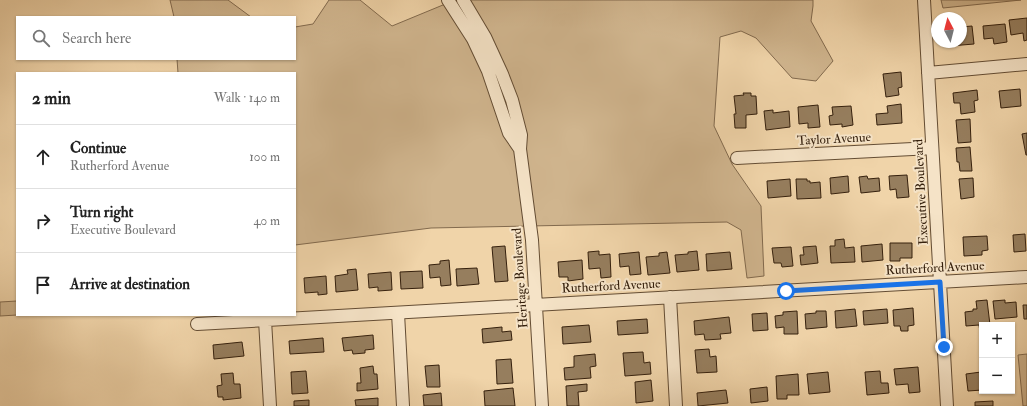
<!DOCTYPE html>
<html lang="en">
<head>
<meta charset="utf-8">
<style>
  :root { --surface:#fff; --page:#f2f2f2; --text:#222; --muted:#767676; --line:#e0e0e0 }
  body { margin:0; font-family:"IM FELL Double Pica",serif; background:var(--page); color:var(--text) }
  .controls { position:absolute; right:12px; bottom:12px; display:grid; overflow:hidden; border-radius:0px; box-shadow:0 1px 3px #0004 }
  .controls button { width:36px; height:36px; display:grid; place-items:center; padding:0; border:0; border-bottom:1px solid var(--line); background:var(--surface); color:var(--text); font:20px sans-serif }
  .compass { position:absolute; left:931px; top:12px; width:36px; height:36px; border-radius:50%; background:var(--surface); box-shadow:0 1px 3px #0004; rotate:353deg }
  .stop { position:absolute; width:12px; height:12px; margin:-9px; border:3px solid #1a73e8; border-radius:50%; background:#fff }
  .stop.end { background:#1a73e8; border-color:#fff; box-shadow:0 1px 4px #0008 }
  .list { margin:0; padding:0; list-style:none }
  h2 { display:flex; justify-content:space-between; align-items:center; height:52px; margin:0; padding:0 16px; font-size:17px }
  h2 small { font-size:13px; font-weight:400; color:var(--muted) }
  .list li { display:grid; grid-template-columns:26px 1fr auto; gap:12px; align-items:center; box-sizing:border-box; height:64px; padding:0 16px; border-top:1px solid var(--line) }
  .list b { display:block; font-size:15px; white-space:nowrap }
  .list p { margin:0; font-size:13px; white-space:nowrap; color:var(--muted) }
  .list em { font-size:13px; font-style:normal; color:var(--muted) }
  .icon { flex:none; width:22px; height:22px; fill:none; stroke:currentColor; stroke-width:2; stroke-linecap:round; stroke-linejoin:round }
  .map { position:relative; flex:none; width:1027px; height:406px; overflow:hidden }
  .search { position:absolute; background:var(--surface); box-shadow:0 1px 3px #0004; left:16px; top:16px; width:280px; height:44px; display:flex; align-items:center; gap:10px; box-sizing:border-box; padding:0 14px; border-radius:0px; color:var(--muted); font-size:15px }
  .panel { position:absolute; background:var(--surface); box-shadow:0 1px 3px #0004; left:16px; top:72px; width:280px; height:244px; border-radius:0px }
  .map>svg:first-child { display:block }
</style>
</head>
<body>
<div class="map">
<svg width="1027" height="406" viewBox="0 0 1027 406">
  <rect width="100%" height="100%" fill="#f0d4a9"/>
  <filter id="stains"><feTurbulence type="fractalNoise" baseFrequency=".005" numOctaves="4"/><feColorMatrix values="0 0 0 0 .2 0 0 0 0 .09 0 0 0 0 .02 0 0 0 .5 -.17"/></filter>
  <radialGradient id="worn" r=".72"><stop offset=".6" stop-color="#630" stop-opacity="0"/><stop offset="1" stop-color="#630" stop-opacity=".3"/></radialGradient>
  <path fill="#d0b58e" stroke="#826a4e" d="M170 0H228L251 17H174Z
    M329 0H360L392 26 455 0H813V6L811 21 833 61 816 81 792 78 756 38 741 31 720 37 714 126 732 164 761 206 764 276 747 278 741 230 727 222 431 228 295 245V73H178L177 59H295V27L313 24Z
    M941 0H1021L943 8Z
    M17 301V315L0 316V302Z
    M1027 354V406H1023L1018 355Z"/>
  <path fill="#967e5e" stroke="#35200d" d="M1027 18V40L1024 41 1023 33 1011 35 1009 20Z
    M1005 24 1007 42 994 44 993 38 984 39 983 26Z
    M972 26 974 44 950 46V42H961V27Z
    M901 72 902 87 898 88 899 95 886 97 883 74Z
    M1020 89 1021 106 1001 108 999 91Z
    M977 90 978 100 974 101 975 112 961 114 960 103H954L953 93Z
    M743 93H751V96H756L757 114 746 115V128H735L734 114H736L734 96 744 95Z
    M901 104 902 123 877 125 876 114 888 113 887 106Z
    M818 105 820 127 808 128V123L799 124 798 107Z
    M851 106 853 125 842 127V124L830 125 829 116 833 115 832 107Z
    M773 110V113L789 111 790 127 766 130 764 111Z
    M970 119 971 142 958 143 956 120Z
    M1027 133V155H1026L1022 134Z
    M970 147 972 171H960L959 162H957L956 148Z
    M907 175 909 197 897 198 896 189 890 190 889 176Z
    M848 176 849 192 831 194 830 178Z
    M867 176 868 179 879 178 880 191 861 193 859 177Z
    M973 178 974 197 961 199 959 179Z
    M790 179 791 196 768 198 767 181Z
    M796 179H807V181H810V183L820 182 821 198 797 199Z
    M1025 234 1026 251 1014 252 1013 235Z
    M987 236 988 250 982 251V255L964 256 963 237Z
    M844 239 845 248 854 247 855 262 831 263 830 246H835V240Z
    M890 243H912V258H900V261H890Z
    M882 244 883 260 862 262 861 246Z
    M505 246 508 281 495 282 492 247Z
    M816 246 818 263 801 265 800 255H804L803 247Z
    M791 247 793 266 782 267 781 263H774L772 248Z
    M599 251V255L610 254 611 277 601 278 600 268 589 269 588 252Z
    M697 251 699 270 677 272 675 255 688 254V252Z
    M639 252 641 274 630 275 629 266 620 267 619 254Z
    M667 252 670 273 648 275 646 257 659 256V253Z
    M730 252 732 269 707 271 706 254Z
    M449 260 451 285 441 286 440 277 430 278 429 265 440 264V261Z
    M582 260 583 279 568 281V277H559L558 262Z
    M477 268 479 284 457 286 456 269Z
    M356 269 358 290 336 292 335 276 348 274 347 270Z
    M422 271 423 288 401 289 400 272Z
    M391 272 392 290 378 291V287L369 288 368 274Z
    M326 276 327 294 318 295V292L305 293 304 278Z
    M987 300 990 325H982V331L980 332 979 325 966 326 965 312 973 311V309H977L976 301Z
    M1005 300V303L1016 302 1017 317 995 319 993 301Z
    M1023 305H1027V319H1024Z
    M913 308 914 325 908 326V331H901L900 326H894L893 310Z
    M855 309 857 326 836 328 835 311Z
    M887 309 888 323 864 325 863 311Z
    M797 311 798 334H784V327L776 328 775 316 783 315V312Z
    M816 311H826L827 327 806 329 805 314 816 313Z
    M767 313 768 330 753 331 752 314Z
    M729 317 731 333 720 334 721 339 705 340 704 334 695 335 694 321Z
    M647 319 648 333 618 335 617 321Z
    M589 325 591 342 563 344 562 327Z
    M502 327V332L511 331 512 340 483 343 482 329Z
    M373 335 374 349 365 350V353L353 354 352 350 344 351 342 338Z
    M323 338 324 352 290 354 289 341Z
    M242 342 244 356 214 359 213 345Z
    M709 349 710 357 716 356 717 372 697 373 695 350Z
    M643 352 644 363 650 362 651 374 625 376 623 353Z
    M595 354 596 366 590 367 591 378 565 380 564 368 574 367V356Z
    M511 359 513 383 497 384 496 360Z
    M439 365 440 387H427L425 366Z
    M373 366 374 374H377L378 389 357 391V383H361L360 368Z
    M918 367 920 392 909 393 908 384 896 385 894 369Z
    M306 371 308 393 292 394 291 372Z
    M880 371 881 383H888L889 393 867 395 865 372Z
    M828 372 830 392 809 394 807 374Z
    M981 372 982 390 968 391 966 374Z
    M233 373 234 384H240L241 398 223 400V397H218L217 386 222 385 221 374Z
    M798 374 799 395H787V399H777L776 376Z
    M651 380 653 401 636 403 635 382Z
    M587 384V391L578 392 579 406H567L566 386Z
    M767 387 768 401 751 403 750 389Z
    M513 388 515 406H485L484 391Z
    M726 390 728 403 698 406 697 393Z
    M441 393 442 406H424L423 395Z
    M378 398V406H356L355 400Z
    M309 400V406H294V401Z
    M993 401V406H975V402Z"/>
  <g fill="none" stroke-linecap="round" stroke-linejoin="round">
    <g stroke="#644d34" stroke-width="14">
      <path id="minor" d="M448 0 473 39 488 71 509 133 520 149
        M463 0 485 37 502 74 512 100 521 135 520 149 532 240 542 406
        M924 0 947 406
        M928 73 1027 64
        M737 158 932 148
        M670 297 676 406
        M398 313 403 406
        M265 320 270 406
        M197 324 1027 277"/>
    </g>
    <use href="#minor" stroke="#f5e3c7" stroke-width="12"/>
  </g>
  <g fill="none" stroke-linecap="round" stroke-linejoin="round">
    <path stroke="#1a73e8" stroke-width="5" d="M786 291 940 282 944 347"/>
  </g>
  <g text-anchor="middle" dominant-baseline="central" stroke-width="4" stroke-linejoin="round" paint-order="stroke">
    <g font-size="13" fill="#35200d" stroke="#f5e3c7">
      <text transform="translate(834 139) rotate(-3)">Taylor Avenue</text>
      <text transform="translate(921 192) rotate(-93)">Executive Boulevard</text>
      <text transform="translate(935 268) rotate(-3)">Rutherford Avenue</text>
      <text transform="translate(520 278) rotate(-94)">Heritage Boulevard</text>
      <text transform="translate(611 286) rotate(-3)">Rutherford Avenue</text>
    </g>
  </g>
  <rect width="100%" height="100%" filter="url(#stains)"/>
  <rect width="100%" height="100%" fill="url(#worn)"/>
</svg>
<div class="controls">
<button>+</button>
<button>−</button>
</div>
<svg class="compass" viewBox="-18 -18 36 36"><path d="M0-13l5 13h-10z" fill="#e53935"/><path d="M0 13l5-13h-10z" fill="#767676"/></svg>
<div class="stop" style="left:786px;top:291px"></div>
<div class="stop end" style="left:944px;top:347px"></div>
<div class="search"><svg class="icon" aria-label="search" viewBox="0 0 24 24"><circle cx="10" cy="10" r="6"/><path d="M15 15l6 6"/></svg>Search here</div>
<section class="panel">
<h2>2 min<small>Walk · 140 m</small></h2>
<ul class="list">
<li><svg class="icon" aria-label="ahead" viewBox="0 0 24 24"><path d="M12 20V5M6 11l6-6 6 6"/></svg><div><b>Continue</b><p>Rutherford Avenue</p></div><em>100 m</em></li>
<li><svg class="icon" aria-label="right" viewBox="0 0 24 24"><path d="M7 20v-9h11M14 6l5 5-5 5"/></svg><div><b>Turn right</b><p>Executive Boulevard</p></div><em>40 m</em></li>
<li><svg class="icon" aria-label="arrive" viewBox="0 0 24 24"><path d="M6 21V4h12l-3 4 3 4H6"/></svg><div><b>Arrive at destination</b></div></li>
</ul>
</section>
</div>
</body>
</html>
